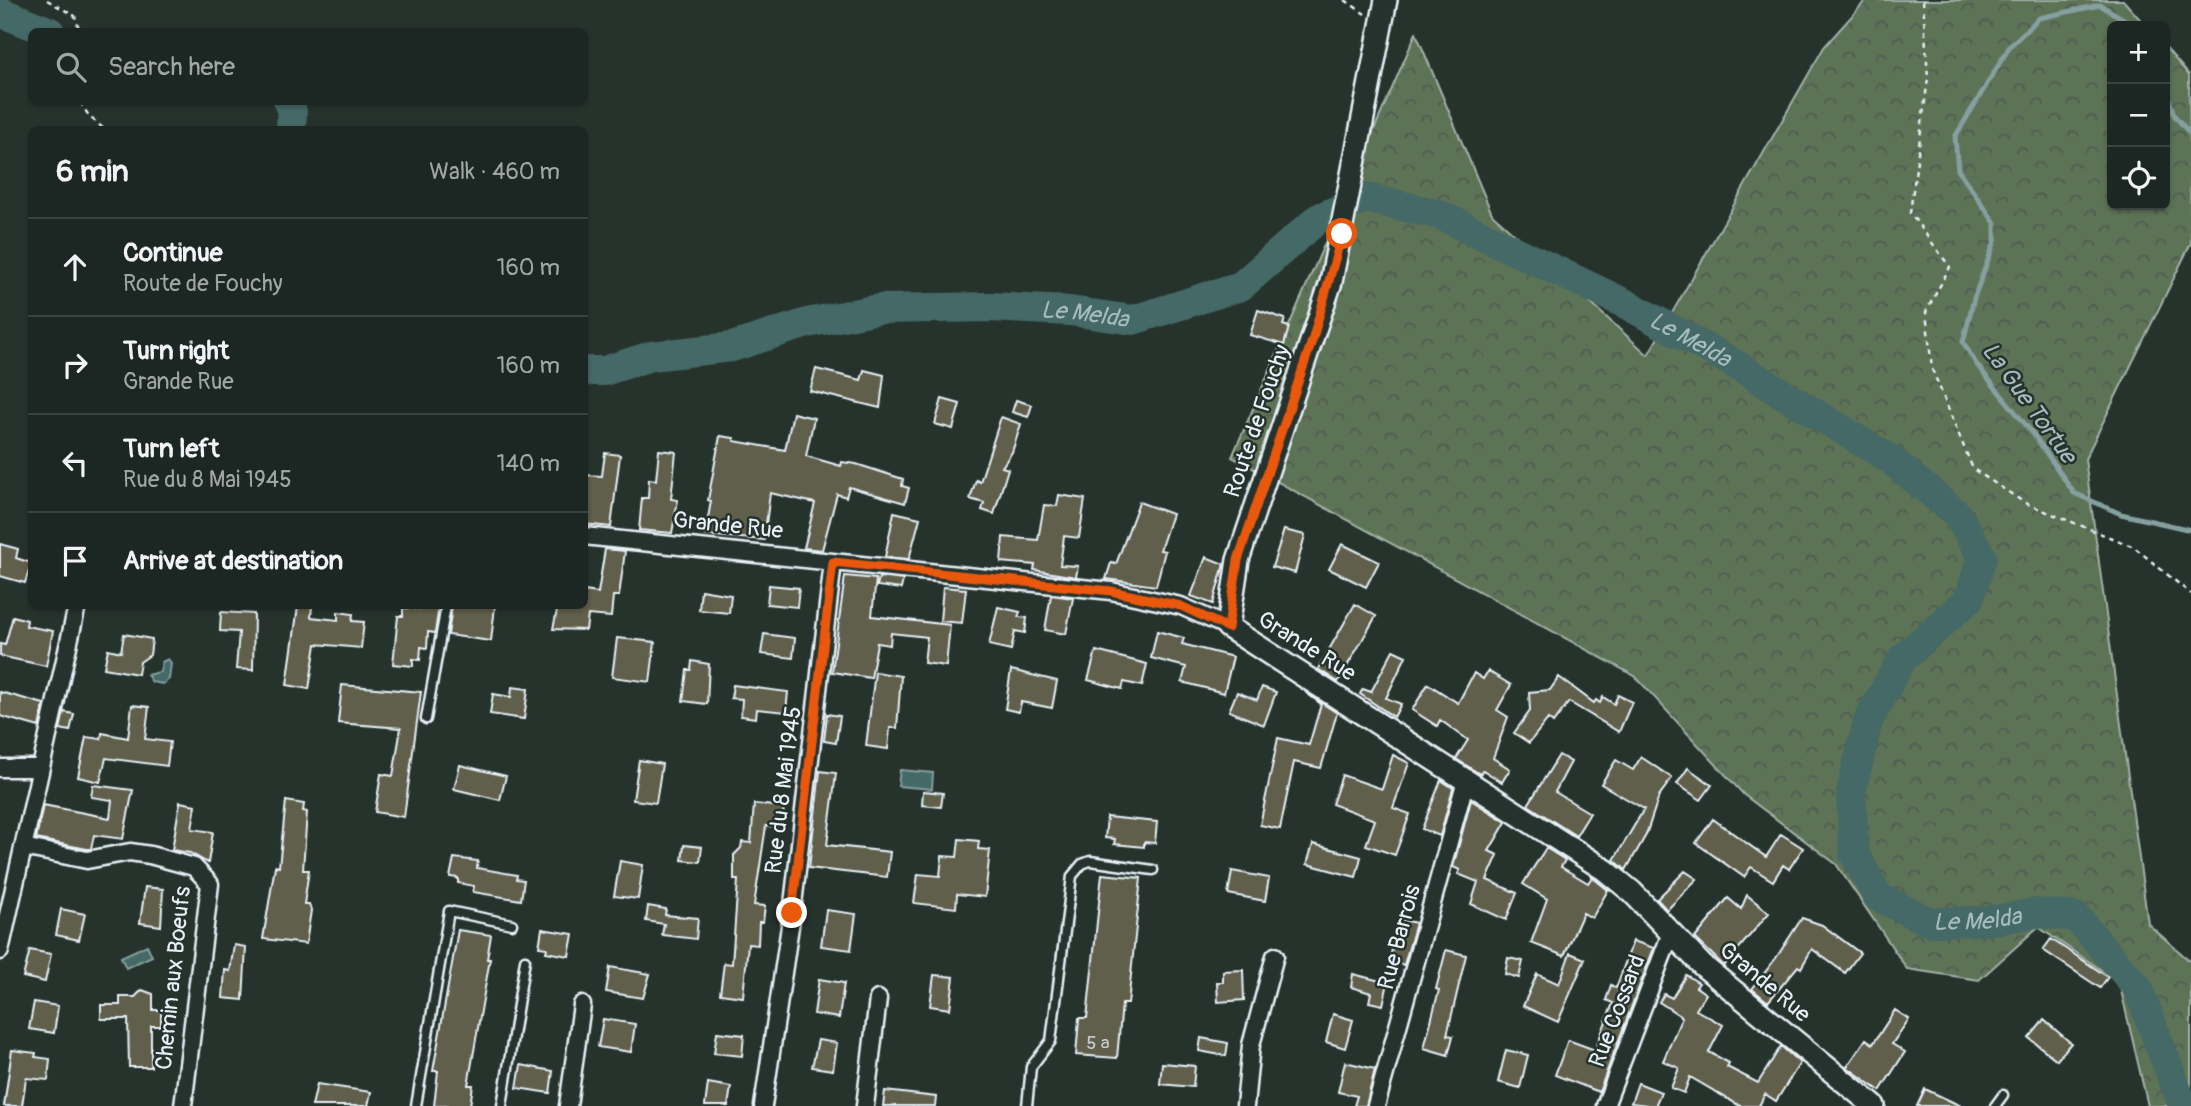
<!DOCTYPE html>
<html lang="en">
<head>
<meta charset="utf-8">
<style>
  :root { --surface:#1c2622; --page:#252e2a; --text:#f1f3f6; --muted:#a0a5a5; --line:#3a4340 }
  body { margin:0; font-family:Pangolin,sans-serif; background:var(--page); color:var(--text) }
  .controls { position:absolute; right:21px; top:21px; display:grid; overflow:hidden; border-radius:10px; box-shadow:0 2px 5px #0004 }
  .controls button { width:63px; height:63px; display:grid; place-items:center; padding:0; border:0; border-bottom:2px solid var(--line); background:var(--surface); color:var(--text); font:35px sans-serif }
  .stop { position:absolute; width:21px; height:21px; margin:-16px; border:5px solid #ea580c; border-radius:50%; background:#fff }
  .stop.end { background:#ea580c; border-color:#fff; box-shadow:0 2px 7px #0008 }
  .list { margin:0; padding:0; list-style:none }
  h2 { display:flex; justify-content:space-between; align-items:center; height:91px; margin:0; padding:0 28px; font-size:30px }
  h2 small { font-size:23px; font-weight:400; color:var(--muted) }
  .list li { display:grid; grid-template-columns:46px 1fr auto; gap:21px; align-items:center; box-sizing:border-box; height:98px; padding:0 28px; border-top:2px solid var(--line) }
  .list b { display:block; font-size:26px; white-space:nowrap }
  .list p { margin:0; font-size:23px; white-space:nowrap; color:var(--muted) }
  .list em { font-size:23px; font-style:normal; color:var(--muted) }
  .icon { flex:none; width:38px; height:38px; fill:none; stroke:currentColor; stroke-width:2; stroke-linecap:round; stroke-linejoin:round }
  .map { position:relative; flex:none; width:2191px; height:1106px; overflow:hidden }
  .search { position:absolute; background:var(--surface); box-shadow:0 2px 5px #0004; left:28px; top:28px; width:560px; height:77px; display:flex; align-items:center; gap:18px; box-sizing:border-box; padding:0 24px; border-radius:10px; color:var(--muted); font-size:26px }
  .panel { position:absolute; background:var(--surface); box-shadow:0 2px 5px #0004; left:28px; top:126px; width:560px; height:483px; border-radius:10px }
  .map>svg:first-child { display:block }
</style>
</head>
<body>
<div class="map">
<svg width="2191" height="1106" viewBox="0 0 2191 1106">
  <defs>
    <pattern id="forest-crowns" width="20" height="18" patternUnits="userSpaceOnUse" patternTransform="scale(1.75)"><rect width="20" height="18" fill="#5d7357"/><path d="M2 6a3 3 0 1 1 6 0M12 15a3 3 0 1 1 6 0" fill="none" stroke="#505b50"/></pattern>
  </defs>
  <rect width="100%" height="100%" fill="#26332d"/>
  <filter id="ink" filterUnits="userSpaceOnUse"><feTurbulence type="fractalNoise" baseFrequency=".0143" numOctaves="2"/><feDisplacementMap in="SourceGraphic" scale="14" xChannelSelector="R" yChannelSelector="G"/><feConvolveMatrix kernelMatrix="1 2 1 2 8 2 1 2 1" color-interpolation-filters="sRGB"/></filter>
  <g filter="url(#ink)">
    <path fill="url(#forest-crowns)" stroke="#a2b2a8" stroke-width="2" d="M1866 0H2123L2146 26H2112V205H2165V47L2189 75 2191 243 2085 459 2148 924 2191 962V1106H2148L2119 982 2038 927 1979 980 1907 969 1836 864 1744 795 1635 676 1232 457 1416 33 1492 214 1648 355 1824 47Z"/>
    <path fill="#446966" stroke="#869fa0" stroke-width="2" d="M168 659 171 663 169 679 163 684 152 682 147 675 160 672 162 662Z
      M900 770 933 773 932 789 898 786Z
      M147 945 152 956 126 968 121 957Z"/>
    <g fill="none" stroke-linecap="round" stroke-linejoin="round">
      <path stroke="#869fa0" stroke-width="5" d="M2135 26 2100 5 2039 18 2010 46 1955 137 1958 170 1995 223V241L1974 298 1963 342 1977 365 2034 435 2074 493 2121 514 2191 530
        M2165 87 2174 115 2191 135"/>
      <g stroke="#446966" stroke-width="30">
        <path d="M0 12 50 32"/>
        <path d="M288 102 292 111 291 130"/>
        <path id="s1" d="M584 371H604L651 356 732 347 807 323 879 309 990 307 1070 311 1133 320 1241 286 1319 218 1366 198 1438 214 1626 304 1728 360 1891 460 1957 514 1982 557 1969 599 1902 659 1868 721 1851 792 1854 853 1878 897 1930 922 1988 921 2036 913 2076 917 2138 988 2183 1106"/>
      </g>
    </g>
    <path fill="#615f4b" stroke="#e8f1f8" stroke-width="2" d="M1258 310 1285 319 1283 325 1289 327 1284 345 1250 335Z
      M816 369 861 380 864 370 884 375 880 408 810 391Z
      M942 399 960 404 953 429 935 424Z
      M1016 400 1032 405 1028 417 1012 412Z
      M793 413 814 418 806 456 841 466 842 462 856 464 903 479 902 486 909 488 905 503 849 487 846 497 837 494 822 550 804 548 815 503 770 493 764 540 705 535 711 501 708 500 720 436 734 438V441L785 450Z
      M1001 417 1021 424 1012 452 1002 467 1008 469 994 514 982 510 984 503 970 499 976 480 980 482Z
      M659 450 676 452 671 499 678 500 672 533 639 530 642 498H648L649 479 656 480Z
      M605 453 620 455 611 527 584 524V475L602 476Z
      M1059 495 1085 499 1079 538 1064 536 1060 565 1078 566 1076 577 1034 570 1035 565 1001 562 1003 537 1038 540 1044 505 1057 506Z
      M1139 502 1172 514 1160 550 1165 551 1156 586 1106 579 1111 563 1116 564Z
      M894 512 920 518 909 559 885 557Z
      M1284 530 1305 535 1295 573 1272 567Z
      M0 544 18 549 16 558 31 563 25 583 0 576Z
      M1342 544 1379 562 1366 587 1329 569Z
      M605 549 625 551 619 596H613L611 617 588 615 586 630 553 629 558 606H584V591L598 593Z
      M1206 557 1224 564 1213 604 1191 596Z
      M845 576 876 579 872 616 950 625 946 666 924 663 927 637 891 633 890 645 877 643 871 678 832 672Z
      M879 577 903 580 901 589 877 586Z
      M769 585 799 588 797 607 767 604Z
      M943 587 966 589 962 623 940 621Z
      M701 590 731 595 729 613 699 610Z
      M1051 595 1073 598 1066 634 1045 630Z
      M1355 604 1376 616 1338 682 1318 669Z
      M298 606H312L311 617 338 620V612L353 614 352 621 364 622 361 648 316 644 309 689 287 685Z
      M430 606H439L435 633 428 632 427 648 421 647 420 660 413 659V666L393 664 398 616H403V608L430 609Z
      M452 606H495L491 641 448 635Z
      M998 607 1020 612 1018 617 1027 618 1025 633 1015 631 1011 650 989 645Z
      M221 612 254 614 253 670 236 669 239 632 220 631Z
      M13 616 27 620 26 626 53 631 46 666 0 656V644L5 645Z
      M1157 631 1184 638 1182 644 1233 657 1224 693 1182 682 1186 667 1151 658Z
      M124 634 152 639 150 655 140 662 138 674 104 668 108 649 121 652Z
      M764 634 795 638 793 658 761 654Z
      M617 638 655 642 650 682 612 677Z
      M1393 650 1406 656 1386 698 1401 704 1394 717 1360 694 1363 689 1371 692Z
      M1096 651 1147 664 1142 686 1124 682 1122 689 1088 680Z
      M692 661 709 664 707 704 683 701 687 670H691Z
      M1011 670 1057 681 1052 708 1021 702 1019 712 1005 709Z
      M1488 671 1511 685 1497 710 1508 717 1493 758 1510 769 1502 782 1483 770 1480 774 1456 759 1468 740 1440 720 1437 726 1412 710 1428 684 1458 703 1474 673 1483 679Z
      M875 672 901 676 897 728H890L888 749 866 746Z
      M1559 677 1594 703 1596 700 1600 703 1603 697 1614 704 1618 695 1632 702 1619 732 1569 702 1553 723 1548 719 1529 743 1514 733 1530 711 1529 692 1550 690Z
      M342 685 421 692 404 817 375 812 381 774 393 776 401 728 338 723Z
      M733 685 788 692 786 712 757 709 756 718 741 716 742 699 731 698Z
      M512 687 528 689 524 719 490 714 493 694 511 697Z
      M1262 687 1276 692 1264 725 1229 711 1237 692 1257 700Z
      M0 692 44 704 39 727 0 716Z
      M1305 692 1337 713 1321 768 1294 762 1280 829 1260 825 1278 738 1309 745 1321 704Z
      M132 705 149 707 145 739 170 742 167 766 106 758 100 782 78 777 86 737 101 739 102 733 128 738Z
      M64 712 74 714 70 731 60 729Z
      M827 714 840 716 836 743 824 741Z
      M1393 755 1409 763 1393 808 1410 814 1395 855 1366 845 1375 820 1332 804 1342 775 1382 789Z
      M1559 755 1571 762 1555 792 1590 813 1576 836 1528 805Z
      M1641 757 1672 778 1659 796 1646 835 1626 870 1614 860 1644 809 1601 784 1616 760 1633 770Z
      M639 760 662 764 656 803 633 800Z
      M460 765 506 776 500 800 454 789Z
      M1688 768 1712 785 1701 800 1677 784Z
      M820 771 836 773 827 845 890 852 887 877 809 868Z
      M1441 780 1453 788 1440 836 1422 829Z
      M93 785 133 790 123 839 94 835 91 849H87L36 839 43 805 110 818 112 800 91 797Z
      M923 791 943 793 941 807 922 805Z
      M1471 800 1506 822 1489 851 1498 855 1487 880 1517 893 1506 920 1471 904 1478 882 1458 874 1460 870 1453 867Z
      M286 801 304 804 303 811 307 812 303 870H309L304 904H309L311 910 306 944 263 939 275 866 279 867Z
      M180 802 196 805 192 829 213 832 208 863 190 853 172 850Z
      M754 804 784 807 782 827 766 826 754 905 765 906 763 922H759L758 945 748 944 743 997 720 994 724 963 732 964 738 880H734V855L741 848 742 842 751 843Z
      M1107 817 1157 822 1155 843 1144 842V847L1114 844 1115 839 1105 838Z
      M1713 819 1766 857 1781 834 1803 848 1789 869 1783 865 1773 881 1751 867 1744 877 1696 843Z
      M959 839 979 841 978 849 990 850 985 897 957 894 956 908 914 903 918 874 940 876 942 856 957 857Z
      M1313 844 1361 857 1356 877 1307 864Z
      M684 845 702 847 700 862 682 860Z
      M1546 848 1565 860 1561 867 1588 883 1592 877 1608 890 1592 918 1583 913 1564 956 1531 943 1547 899 1523 884Z
      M454 858 478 861 477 868 517 875 516 879 524 880 521 900 473 892 474 886 458 883V878L450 877Z
      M620 861 643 865 638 899 614 896Z
      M1232 871 1269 878 1265 901 1228 894Z
      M1685 871 1697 879 1667 910 1657 899Z
      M1102 874 1141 878 1128 1004H1122L1117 1058 1076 1055 1079 1018H1087Z
      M145 887 163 889 161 926 140 923Z
      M1747 895 1769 913 1724 966 1695 938 1728 898 1741 909Z
      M648 906 666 909 665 915 698 918 696 939 662 935 664 924 646 921Z
      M61 909 85 914 79 940 56 935Z
      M826 910 856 914 851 950 821 946Z
      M1802 918 1822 925 1860 953 1845 973 1812 949 1801 968 1798 966 1768 1002 1752 989 1776 958Z
      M1400 919 1416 923 1404 965 1389 961Z
      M542 929 573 934 569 956 546 952 547 948 539 947Z
      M458 930 491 935 487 959H490L468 1085H473L470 1106H434L438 1071H433Z
      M2051 939 2108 977 2100 988 2043 950Z
      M1633 941 1654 948 1599 1092 1555 1075 1568 1040 1595 1050 1613 1003 1606 1000 1611 985 1616 988Z
      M234 945 246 947 243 1000 223 998 225 970 230 971Z
      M30 950 51 954 45 982 23 977Z
      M1446 950 1466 955 1447 1035 1453 1036 1448 1055 1424 1048 1439 990 1436 989Z
      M1570 953 1585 959 1558 1022 1523 1006 1537 974 1559 984Z
      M1508 958 1523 961 1519 978 1505 974Z
      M610 967 650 974 643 998 606 992Z
      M1243 970 1244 1000 1218 1002 1217 982H1223V971Z
      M1353 974 1388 983 1383 1005 1369 1002 1371 993 1351 987Z
      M934 975 954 977 950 1009 930 1006Z
      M1686 975 1699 983 1696 987 1706 994 1696 1010 1723 1025 1709 1052 1729 1063 1727 1067 1758 1083 1781 1046 1800 1063 1776 1101 1765 1094 1759 1106H1740L1690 1077 1684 1093 1671 1088 1679 1068 1663 1061 1682 1017 1659 1002 1664 994 1672 998Z
      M819 979 844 983 839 1018 814 1014Z
      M142 990 153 994V1010H161V1026H151V1067H129L128 1019H101V1005H120V997H135Z
      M34 1002 58 1006 54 1033 29 1029Z
      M1895 1010 1909 1019 1892 1044 1905 1052 1880 1091 1847 1067 1866 1039 1873 1044Z
      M1333 1014 1353 1020 1345 1048 1326 1042Z
      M603 1019 635 1024 631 1052 598 1047Z
      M2044 1020 2071 1043 2057 1060 2029 1038Z
      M717 1032 744 1035 742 1056 714 1053Z
      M1201 1038 1228 1043 1226 1056 1199 1051Z
      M818 1040 837 1043 833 1070 812 1067Z
      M12 1050 36 1053 35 1057 50 1059 48 1080 26 1078 22 1106H4Z
      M1506 1050 1528 1055 1520 1088 1498 1082Z
      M1345 1062 1375 1069 1366 1106H1354L1357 1096 1338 1092Z
      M1162 1063 1195 1066 1193 1087 1160 1084Z
      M521 1065 553 1071 550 1093 517 1088Z
      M708 1083 731 1087 728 1106H705Z
      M1638 1083 1661 1092 1655 1106 1631 1103Z
      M317 1084 371 1092 368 1106H312Z
      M1925 1089 1961 1106H1917Z
      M885 1091 936 1097 935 1106H883Z"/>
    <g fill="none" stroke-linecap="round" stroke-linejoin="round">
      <g stroke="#e8f1f8" stroke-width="13">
        <path id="lane" d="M426 719 446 606
          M416 1106 449 911 512 924
          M502 1106 525 960
          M1027 1106 1031 1067 1051 1041 1072 876 1082 864 1090 861 1153 870
          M1995 1106 2003 1095"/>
      </g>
      <g stroke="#e8f1f8" stroke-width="21">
        <path id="street" d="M584 536 1111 591 1181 606 1228 627
          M0 768H40
          M23 847 87 860 130 852 150 855 194 867 210 884 183 1106
          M0 951 77 606
          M568 1106 582 1005
          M763 1106 792 913 833 562
          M865 1106 878 999
          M1245 1106 1251 1045 1275 956
          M1376 1106 1466 780
          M1605 1106 1671 933"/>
      </g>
      <g stroke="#e8f1f8" stroke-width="26">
        <path id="secondary" d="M1386 0 1331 282 1238 560 1228 627 1605 870 1632 892 1702 965 1874 1106"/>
      </g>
      <path stroke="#e8f1f8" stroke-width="2.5" stroke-dasharray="5 5" stroke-linecap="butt" d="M47 0 75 16 80 32
        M1345 0 1365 14
        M1923 0 1928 78 1910 213 1950 267 1926 312 1932 369 1973 469 2025 503 2134 547 2191 594
        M80 102 89 116 105 130"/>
      <use href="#lane" stroke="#26332d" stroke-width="8"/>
      <use href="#street" stroke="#26332d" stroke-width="16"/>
      <use href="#secondary" stroke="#26332d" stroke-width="21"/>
    </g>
  </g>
  <g fill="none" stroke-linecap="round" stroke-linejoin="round" filter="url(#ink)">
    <path stroke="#ea580c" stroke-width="9" d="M792 913 833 562 1111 591 1181 606 1228 628 1238 560 1313 338 1342 234"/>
  </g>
  <g text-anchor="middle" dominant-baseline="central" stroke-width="5" stroke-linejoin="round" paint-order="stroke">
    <g font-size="19" fill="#c6cccd">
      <text x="1098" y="1043">5 a</text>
    </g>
    <g font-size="23" fill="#e8f1f8" stroke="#26332d">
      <text transform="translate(1257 421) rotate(-71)">Route de Fouchy</text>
      <text transform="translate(728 525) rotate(6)">Grande Rue</text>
      <text transform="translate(1307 646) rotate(32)">Grande Rue</text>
      <text transform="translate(783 790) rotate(-83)">Rue du 8 Mai 1945</text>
      <text transform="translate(1399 937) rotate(-75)">Rue Barrois</text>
      <text transform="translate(173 978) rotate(-84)">Chemin aux Boeufs</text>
      <text transform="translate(1765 982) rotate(40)">Grande Rue</text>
      <text transform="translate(1617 1011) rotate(-69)">Rue Cossard</text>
    </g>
    <g font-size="24" font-style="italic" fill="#a6bbbe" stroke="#26332d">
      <text stroke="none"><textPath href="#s1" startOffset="509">Le Melda</textPath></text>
      <text stroke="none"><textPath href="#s1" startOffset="1181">Le Melda</textPath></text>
      <text transform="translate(2029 403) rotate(54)">La Gue Tortue</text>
      <text stroke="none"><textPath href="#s1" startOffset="2044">Le Melda</textPath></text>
    </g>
  </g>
</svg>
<div class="controls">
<button>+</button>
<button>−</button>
<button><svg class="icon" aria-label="locate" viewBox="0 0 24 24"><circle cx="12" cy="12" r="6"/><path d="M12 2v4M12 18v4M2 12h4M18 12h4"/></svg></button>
</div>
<div class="stop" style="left:1342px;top:234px"></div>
<div class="stop end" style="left:792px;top:913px"></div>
<div class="search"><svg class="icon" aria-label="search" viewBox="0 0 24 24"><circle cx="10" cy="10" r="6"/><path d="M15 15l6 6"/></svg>Search here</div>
<section class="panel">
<h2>6 min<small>Walk · 460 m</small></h2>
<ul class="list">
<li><svg class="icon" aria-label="ahead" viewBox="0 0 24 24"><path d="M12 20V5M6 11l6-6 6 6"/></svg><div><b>Continue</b><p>Route de Fouchy</p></div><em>160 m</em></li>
<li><svg class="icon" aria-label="right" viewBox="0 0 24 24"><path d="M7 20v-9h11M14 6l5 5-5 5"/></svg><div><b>Turn right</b><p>Grande Rue</p></div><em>160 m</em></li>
<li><svg class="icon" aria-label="left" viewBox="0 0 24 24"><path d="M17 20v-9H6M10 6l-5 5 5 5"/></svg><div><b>Turn left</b><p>Rue du 8 Mai 1945</p></div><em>140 m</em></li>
<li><svg class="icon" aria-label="arrive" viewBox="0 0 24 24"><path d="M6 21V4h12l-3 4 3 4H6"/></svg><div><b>Arrive at destination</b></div></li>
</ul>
</section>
</div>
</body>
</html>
